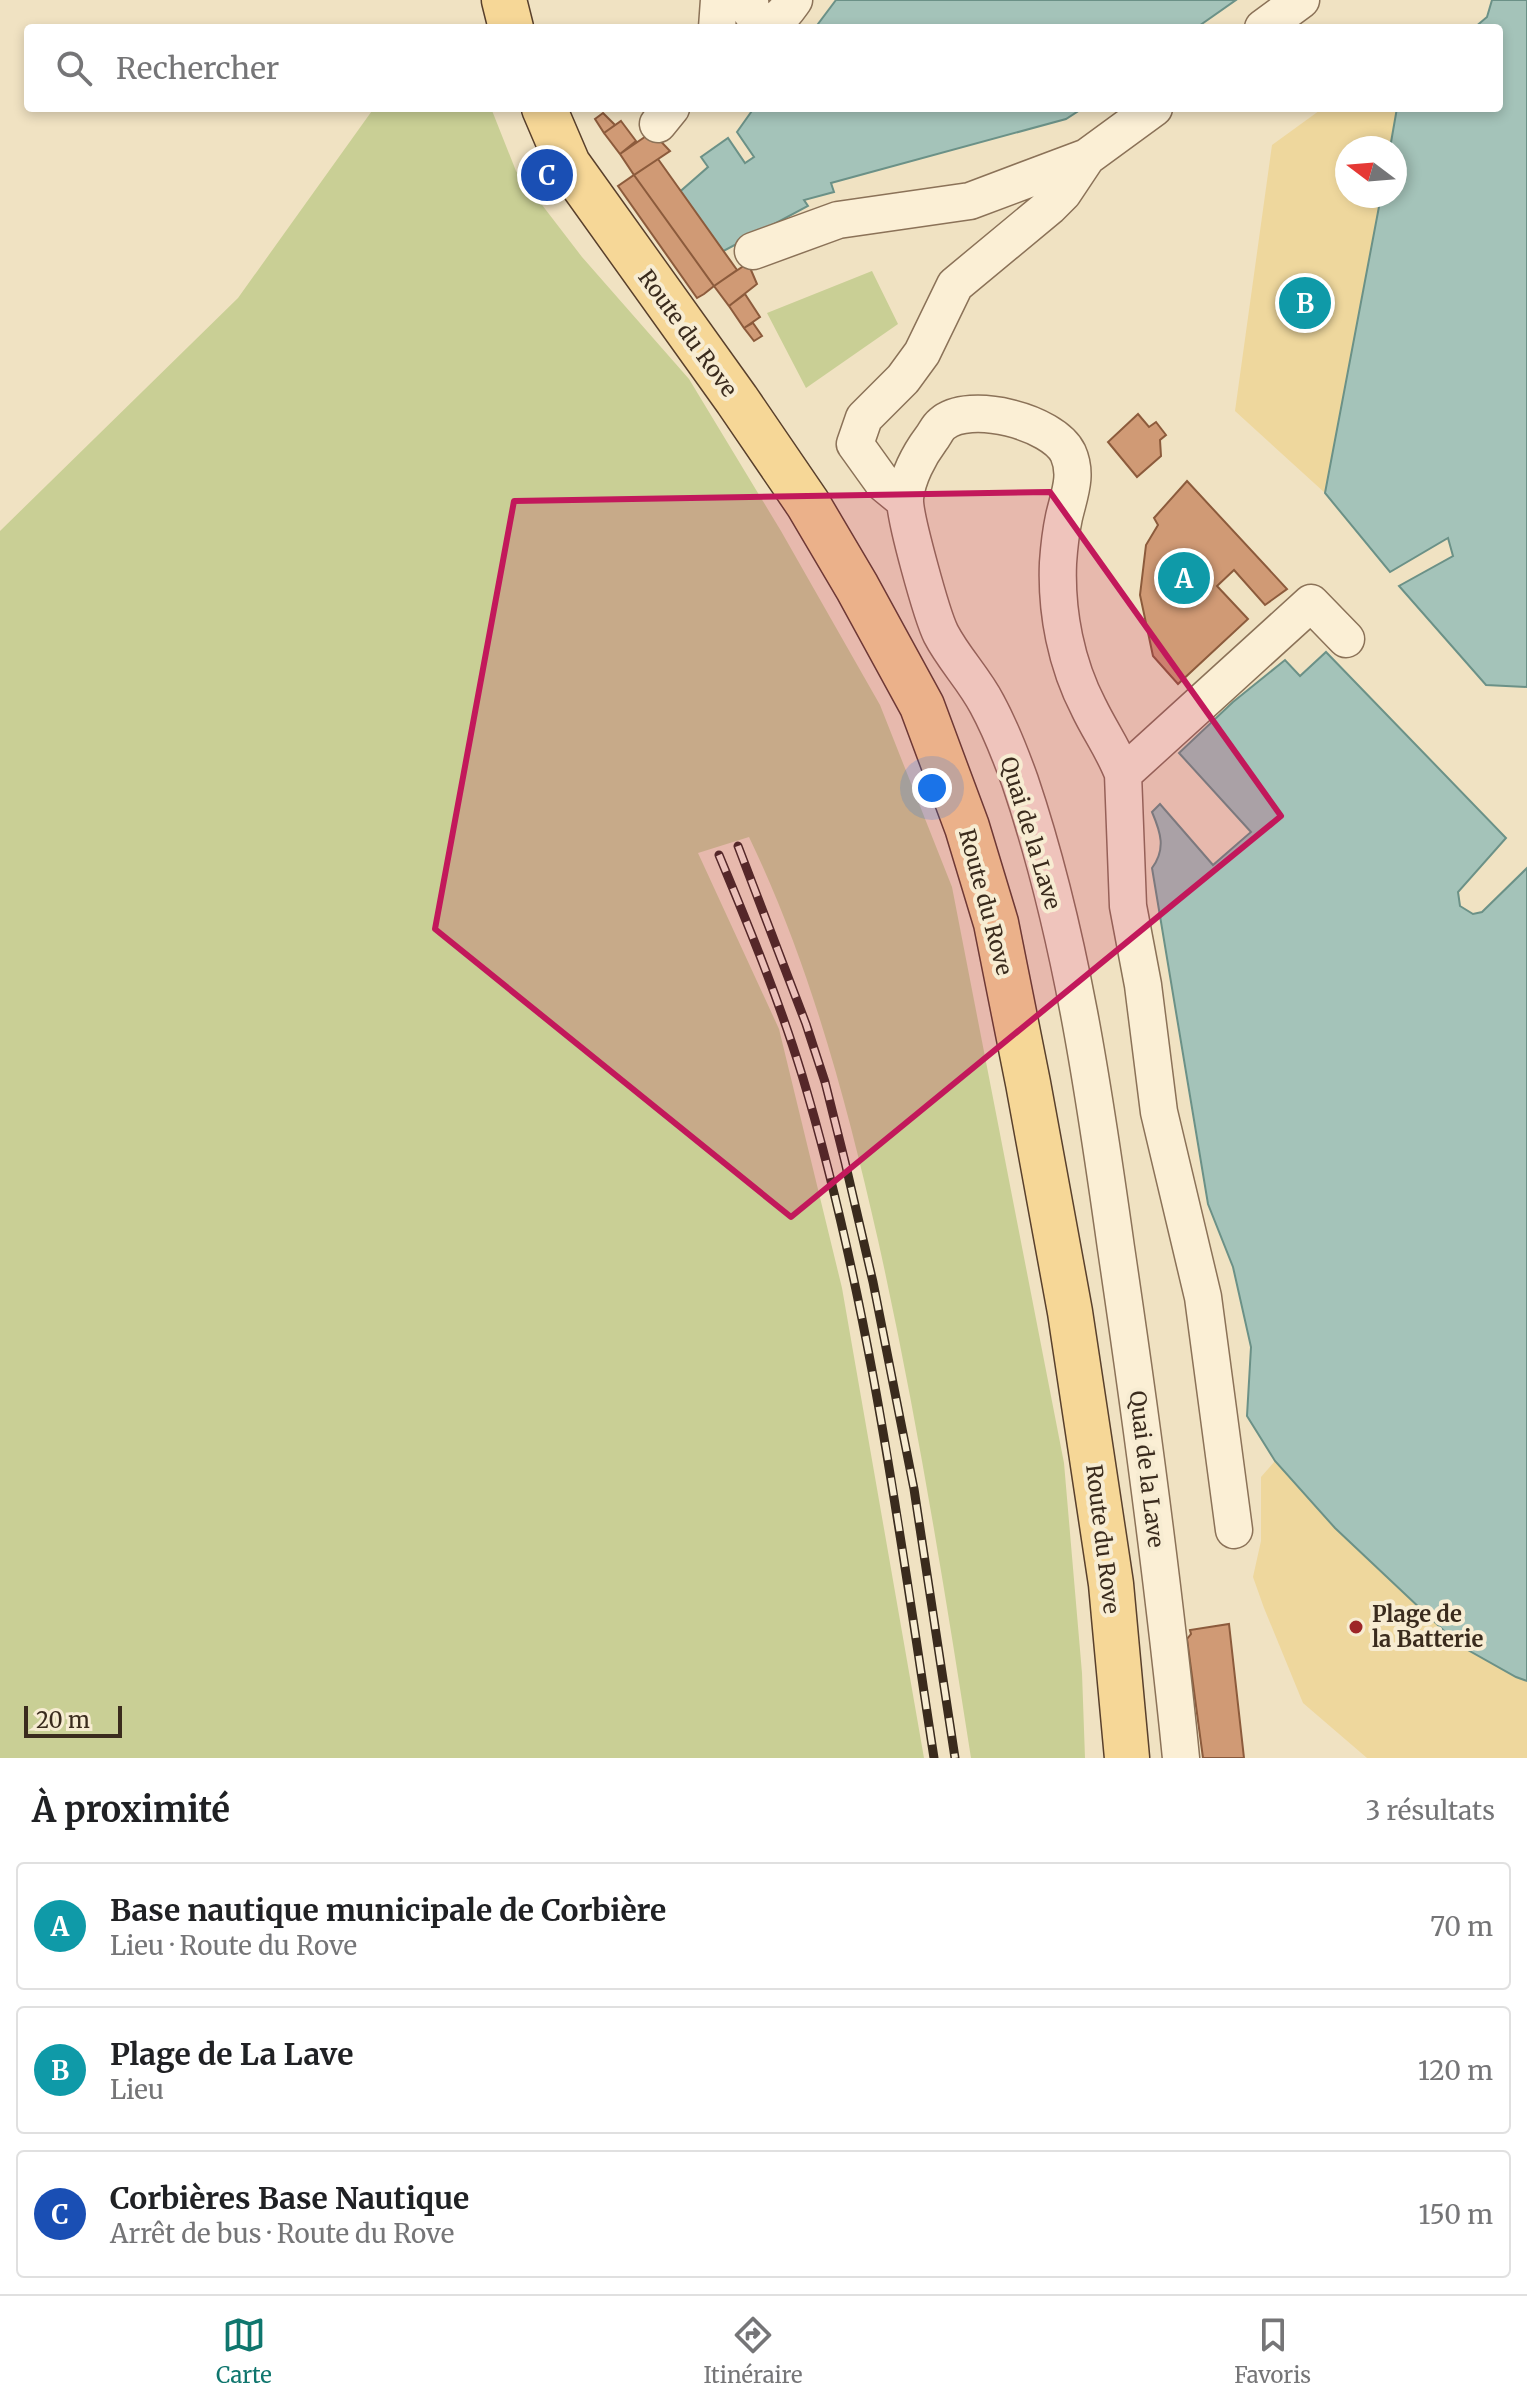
<!DOCTYPE html>
<html lang="fr">
<head>
<meta charset="utf-8">
<style>
  :root { --surface:#fff; --page:#f6f6f6; --text:#202124; --muted:#757577; --line:#e0e0e0; --accent:#0f766e }
  body { margin:0; font-family:Merriweather,serif; background:var(--page); color:var(--text) }
  .compass { position:absolute; left:1335px; top:136px; width:72px; height:72px; border-radius:50%; background:var(--surface); box-shadow:0 4px 12px #0003; rotate:286deg }
  .scale { position:absolute; left:24px; bottom:20px; width:98px; box-sizing:border-box; padding-left:8px; border:4px solid #3a2b1d; border-top:0; font-size:22px; line-height:28px; white-space:nowrap; color:#3a2b1d; -webkit-text-stroke:6px #f7ecd2; paint-order:stroke }
  .you { position:absolute; left:932px; top:788px; width:28px; height:28px; margin:-20px; border:6px solid #fff; border-radius:50%; background:#1a73e8; box-shadow:0 0 0 12px #1a73e833 }
  .badge { display:grid; place-items:center; width:52px; height:52px; border-radius:50%; background:var(--accent); color:#fff; font-size:26px; font-weight:700 }
  .pin { position:absolute; translate:-50% -50%; border:4px solid #fff; box-shadow:0 2px 8px #0006 }
  .list { margin:0; padding:0; list-style:none }
  h2 { display:flex; justify-content:space-between; align-items:center; height:104px; margin:0; padding:0 32px; font-size:34px }
  h2 small { font-size:26px; font-weight:400; color:var(--muted) }
  .list li { display:grid; grid-template-columns:52px 1fr auto; gap:24px; align-items:center; box-sizing:border-box; height:128px; margin:0 16px 16px; padding:0 16px; border:2px solid var(--line); border-radius:8px }
  .list b { display:block; font-size:30px; white-space:nowrap }
  .list p { margin:0; font-size:26px; white-space:nowrap; color:var(--muted) }
  .list em { font-size:26px; font-style:normal; color:var(--muted) }
  .icon { flex:none; width:44px; height:44px; fill:none; stroke:currentColor; stroke-width:2; stroke-linecap:round; stroke-linejoin:round }
  .map { position:relative; flex:none; width:1527px; height:1758px; overflow:hidden }
  .search { position:absolute; background:var(--surface); box-shadow:0 4px 12px #0003; left:24px; right:24px; top:24px; height:88px; display:flex; align-items:center; gap:20px; box-sizing:border-box; padding:0 28px; border-radius:8px; color:var(--muted); font-size:30px }
  .sheet { height:536px; background:var(--surface) }
  nav { display:flex; justify-content:space-around; align-items:center; box-sizing:border-box; height:112px; border-top:2px solid var(--line); background:var(--surface); font-size:22px; color:var(--muted) }
  nav a { display:grid; justify-items:center; gap:4px }
  nav .on { color:var(--accent) }
  .map>svg:first-child { display:block }
</style>
</head>
<body>
<div class="map">
<svg width="1527" height="1758" viewBox="0 0 1527 1758">
  <rect width="100%" height="100%" fill="#f0e2c2"/>
  <path fill="#c9cf95" d="M374 108H491L516 171 582 257 689 379 781 531 880 705 952 887 1064 1463 1082 1673 1085 1758H971C944 1585 916 1411 878 1240 847 1103 810 964 749 837L698 853 779 1029 842 1288 924 1758H0V531L238 298Z
    M872 271 898 324 806 388 767 313Z"/>
  <path fill="#eed79d" d="M1323 108H1397L1390 148H1347V196H1381L1325 493 1235 411 1272 145Z
    M1275 1461 1335 1528 1459 1645 1516 1677 1527 1681V1758H1367L1303 1703 1264 1608 1253 1577 1261 1541V1477Z"/>
  <path fill="#a4c3b9" stroke="#6b9187" stroke-width="2" d="M836 0H1236L1196 28H815Z
    M1492 0H1527V687L1486 685 1399 586 1453 556 1448 538 1390 572 1325 493 1381 196H1395V148H1390L1397 108H1499V28H1474L1487 17Z
    M754 108H1083L1066 119 831 183 834 192 804 200 808 206 716 255 675 196 708 167 701 157 728 138 745 163 754 157 737 132Z
    M1326 652 1506 838 1458 892 1460 906 1473 914 1482 912 1527 868V1681L1516 1677 1459 1645 1335 1528 1275 1461 1247 1416 1251 1347 1233 1267 1208 1204 1152 868C1166 849 1161 833 1152 812L1160 804 1213 865 1251 832 1179 753 1233 702 1285 660 1300 676Z"/>
  <path fill="#d09a75" stroke="#8c5b3c" stroke-width="2" d="M603 113 615 125 604 133 595 119Z
    M621 121 636 141 620 154 604 133Z
    M652 132 670 151 634 175 620 154Z
    M658 159 737 270 714 286 634 175Z
    M634 175 714 286 704 294 697 298 618 186Z
    M748 263 757 284 729 306 714 286Z
    M745 294 760 317 744 328 729 306Z
    M753 323 762 336 754 341 744 328Z
    M1138 414 1149 427 1156 422 1166 435 1160 440 1161 456 1137 477 1108 442Z
    M1187 481 1287 589 1265 605 1234 570 1217 586 1248 619 1178 684 1153 656 1140 595 1146 545 1158 525 1154 518Z
    M1229 1624 1244 1758H1203L1187 1639 1191 1634 1190 1630Z"/>
  <g fill="none" stroke-linecap="round" stroke-linejoin="round">
    <g stroke="#8b7258" stroke-width="39">
      <path id="minor" d="M750 0 751 12 758 21C777 26 784 14 794 0
        M717 28 719 0
        M1263 28 1301 0
        M658 124 671 108
        M753 251 838 220 970 201 1087 157
        M905 501 883 483 855 444 864 418 903 379 922 353 955 285 1049 207 1063 193 1087 157 1154 108
        M1123 774 1128 906 1143 985 1159 1112 1203 1297 1234 1530
        M1181 1758C1164 1587 1141 1417 1116 1248 1094 1091 1071 932 1020 781 1011 756 1000 728 987 704 974 679 954 659 941 634 932 616 904 516 905 498 907 478 919 455 931 439 935 434 937 428 942 424 969 400 1053 422 1068 453 1078 475 1069 495 1064 517 1061 531 1059 548 1058 563 1056 612 1066 664 1089 708 1100 731 1114 750 1123 774L1311 603 1346 639"/>
    </g>
    <g stroke="#59402c" stroke-width="47">
      <path id="major" d="M504 0 511 28
        M544 108 568 164 737 400 808 504 857 587 922 706 967 827 996 923 1028 1083 1070 1312 1111 1584 1127 1758"/>
    </g>
    <use href="#minor" stroke="#fbefd5" stroke-width="36"/>
    <use href="#major" stroke="#f6d797" stroke-width="44"/>
    <g stroke="#3a2b1d" stroke-width="9">
      <path id="rail" d="M738 846 806 1024 825 1082 845 1162 873 1282 914 1489 955 1758
        M719 855C749 927 779 1000 802 1075 869 1298 899 1529 934 1758"/>
    </g>
    <use href="#rail" stroke="#f7ecd2" stroke-width="6" stroke-dasharray="18" stroke-linecap="butt"/>
  </g>
  <path fill="#c2185b" fill-opacity="0.2" stroke="#c2185b" stroke-width="6" stroke-linejoin="round" d="M1050 492 1281 816 791 1217 435 929 514 501Z"/>
  <circle fill="#9d2527" stroke="#f7ecd2" stroke-width="3" cx="1356" cy="1627" r="8"/>
  <g text-anchor="middle" dominant-baseline="central" stroke-width="8" stroke-linejoin="round" paint-order="stroke">
    <g font-size="22" fill="#3a2b1d" stroke="#f7ecd2">
      <text transform="translate(688 333) rotate(54)">Route du Rove</text>
      <text transform="translate(1031 833) rotate(73)">Quai de la Lave</text>
      <text transform="translate(986 902) rotate(75)">Route du Rove</text>
      <text transform="translate(1147 1469) rotate(83)">Quai de la Lave</text>
      <text transform="translate(1103 1539) rotate(83)">Route du Rove</text>
    </g>
    <g font-size="22" font-weight="bold" fill="#3a2b1d" stroke="#f7ecd2" text-anchor="start">
      <text x="1372" y="1614">Plage de<tspan x="1372" dy="25">la Batterie</tspan></text>
    </g>
  </g>
</svg>
<svg class="compass" viewBox="-18 -18 36 36"><path d="M0-13l5 13h-10z" fill="#e53935"/><path d="M0 13l5-13h-10z" fill="#757577"/></svg>
<div class="scale">20 m</div>
<div class="you"></div>
<div class="pin badge" style="left:1184px;top:578px;background:#0f9aa8">A</div>
<div class="pin badge" style="left:1305px;top:303px;background:#0f9aa8">B</div>
<div class="pin badge" style="left:547px;top:175px;background:#1a4fb4">C</div>
<div class="search"><svg class="icon" aria-label="search" viewBox="0 0 24 24"><circle cx="10" cy="10" r="6"/><path d="M15 15l6 6"/></svg>Rechercher</div>
</div>
<section class="sheet">
<h2>À proximité<small>3 résultats</small></h2>
<ul class="list">
<li><span class="badge" style="background:#0f9aa8">A</span><div><b>Base nautique municipale de Corbière</b><p>Lieu · Route du Rove</p></div><em>70 m</em></li>
<li><span class="badge" style="background:#0f9aa8">B</span><div><b>Plage de La Lave</b><p>Lieu</p></div><em>120 m</em></li>
<li><span class="badge" style="background:#1a4fb4">C</span><div><b>Corbières Base Nautique</b><p>Arrêt de bus · Route du Rove</p></div><em>150 m</em></li>
</ul>
</section>
<nav>
<a class="on"><svg class="icon" aria-label="map" viewBox="0 0 24 24"><path d="M3 6l6-2 6 2 6-2v14l-6 2-6-2-6 2zM9 4v14M15 6v14"/></svg>Carte</a>
<a><svg class="icon" aria-label="directions" viewBox="0 0 24 24"><path d="M12 3l9 9-9 9-9-9zM9 14v-3h6M13 9l2 2-2 2"/></svg>Itinéraire</a>
<a><svg class="icon" aria-label="saved" viewBox="0 0 24 24"><path d="M7 4h10v16l-5-4-5 4z"/></svg>Favoris</a>
</nav>
</body>
</html>
